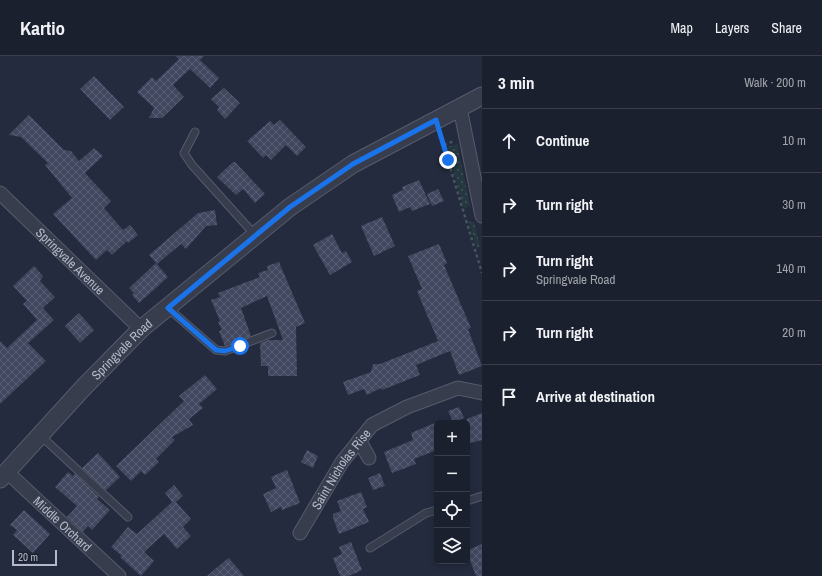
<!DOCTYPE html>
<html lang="en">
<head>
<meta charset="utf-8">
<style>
  :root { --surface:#1b202e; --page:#282d3a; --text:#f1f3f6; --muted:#a0a3aa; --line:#393e4a }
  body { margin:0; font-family:"Archivo Narrow",sans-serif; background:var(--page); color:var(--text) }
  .controls { position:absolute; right:12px; bottom:12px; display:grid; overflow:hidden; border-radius:6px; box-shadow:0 2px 6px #0003 }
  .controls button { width:36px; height:36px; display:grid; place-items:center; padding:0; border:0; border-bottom:1px solid var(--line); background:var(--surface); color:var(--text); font:20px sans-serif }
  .scale { position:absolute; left:12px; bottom:10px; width:45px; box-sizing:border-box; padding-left:4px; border:2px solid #b4b9c9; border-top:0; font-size:11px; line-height:14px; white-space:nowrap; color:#b4b9c9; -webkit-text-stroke:3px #1d2233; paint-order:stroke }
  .stop { position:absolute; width:12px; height:12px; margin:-9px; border:3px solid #1a73e8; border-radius:50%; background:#fff }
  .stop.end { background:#1a73e8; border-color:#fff; box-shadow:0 1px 4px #0008 }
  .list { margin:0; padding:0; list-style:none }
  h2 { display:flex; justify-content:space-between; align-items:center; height:52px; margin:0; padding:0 16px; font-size:17px }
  h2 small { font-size:13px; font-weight:400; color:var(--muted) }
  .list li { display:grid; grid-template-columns:26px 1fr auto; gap:12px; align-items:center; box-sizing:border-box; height:64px; padding:0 16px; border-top:1px solid var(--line) }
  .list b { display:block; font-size:15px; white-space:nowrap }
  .list p { margin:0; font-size:13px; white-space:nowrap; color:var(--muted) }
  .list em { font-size:13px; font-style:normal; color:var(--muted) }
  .icon { flex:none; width:22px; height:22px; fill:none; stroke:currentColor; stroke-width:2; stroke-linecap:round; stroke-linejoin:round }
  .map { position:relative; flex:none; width:482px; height:520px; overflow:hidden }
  header { display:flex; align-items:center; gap:24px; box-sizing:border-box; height:56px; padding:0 20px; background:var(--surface); border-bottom:1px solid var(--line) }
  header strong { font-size:19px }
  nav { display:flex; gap:22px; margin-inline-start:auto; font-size:14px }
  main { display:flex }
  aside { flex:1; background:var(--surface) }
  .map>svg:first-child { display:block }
</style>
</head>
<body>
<header>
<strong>Kartio</strong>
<nav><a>Map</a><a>Layers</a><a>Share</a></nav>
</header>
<main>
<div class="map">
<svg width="482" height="520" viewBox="0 0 482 520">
  <defs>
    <pattern id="grass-dots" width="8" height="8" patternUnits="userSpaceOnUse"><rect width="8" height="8" fill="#26383f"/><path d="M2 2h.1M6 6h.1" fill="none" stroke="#435359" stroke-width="1.8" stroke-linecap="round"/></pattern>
    <pattern id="building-cross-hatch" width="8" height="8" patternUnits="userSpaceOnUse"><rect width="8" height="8" fill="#40475e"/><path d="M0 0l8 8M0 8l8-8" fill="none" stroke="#595f74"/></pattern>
  </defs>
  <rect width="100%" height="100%" fill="#242b3e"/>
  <path fill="url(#grass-dots)" d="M457 88 470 149 464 153 447 91Z
    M469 166H474L480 190 477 192Z"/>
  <path fill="url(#building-cross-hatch)" d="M176 0H204L200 4 219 22 210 32 190 13 173 29 184 41 162 62H149L154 52 137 36 152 21 156 25 179 3Z
    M94 20 124 51 110 64 80 33Z
    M224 32 240 47 225 63 217 54 219 51 211 43Z
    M29 59 64 94 71 95 79 105 94 92 103 100 85 117 111 145 104 152 123 174 130 169 138 179 128 187 127 185 112 199 107 194 96 204 53 158 72 142 45 109 48 107 21 81 9 79Z
    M280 64 306 91 297 100 286 89 271 104 266 99 263 102 247 85 270 65 274 69Z
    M233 106H235L265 138 255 147 243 133 236 139 217 121Z
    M419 124 430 148 412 155 410 151 399 156 392 139 403 134 402 131Z
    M438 133 444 145 432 150 427 138Z
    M215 154 217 169 206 170 186 193 181 188 157 208 149 199 198 157Z
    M382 161 395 190 374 200 361 170Z
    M332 178 342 197 346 195 352 206 330 219 313 189Z
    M439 188 447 207 444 209 471 272 468 273 482 310 459 319 450 295 416 309 420 319 382 334 381 332 367 339 364 333 348 339 343 326 371 316 373 308H380L438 285 417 235 422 233 408 200Z
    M279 206 305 267 296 271 297 320H268V310H261L260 287 268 284H283L267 240 241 252 251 280 225 290 219 275 222 274 218 266 220 265 211 244 220 241 218 237 260 221 258 217 268 214 267 210Z
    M156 207 168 221 139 247 132 239 134 237 129 232Z
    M34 210 43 220 40 225 55 241 43 252 54 264 28 287 46 305 0 348V285L7 292 37 264 23 248 27 245 13 230Z
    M79 257 94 274 80 287 65 270Z
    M205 319 217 333 199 348 203 352 189 363 193 369 172 381 175 384 156 403 159 406 145 419 141 415 131 425 116 410 184 345 179 340Z
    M459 351 464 362 453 366 448 355Z
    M482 357V384L467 388V363Z
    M437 366V394L414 403 416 408 392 417 384 396 413 384 411 377Z
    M307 394 318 400 313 412 301 406Z
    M98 397 120 421 106 434 82 412Z
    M287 414 300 447 282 454 281 451 271 456 263 438 276 432 271 421Z
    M68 416 73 420 75 418 99 441 97 443 110 454 92 474 88 470 83 476 67 461 77 450 55 431Z
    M380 417 385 430 373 434 368 422Z
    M174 429 183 440 176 446 191 463 183 471 191 480 177 493 164 478 144 496 154 505 141 520 120 501 122 500 111 491 128 471 137 478 172 446 165 437Z
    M361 436 367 451 363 453 369 466 339 478 333 462V458L341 455 337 445Z
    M24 454 50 478 33 497 13 479 17 474 10 469Z
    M351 486 362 514 349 520H340L333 502 342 498 339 491Z
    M482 488V520H476L468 499V494Z
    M229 502 244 520H207L227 503Z"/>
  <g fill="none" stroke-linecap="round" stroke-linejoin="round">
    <g stroke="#565b6c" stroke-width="9">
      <path id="service" d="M195 76 184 97 192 109 255 179
        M168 252 216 294 225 295 272 277
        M40 379 128 461
        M467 445 482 440
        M370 492 426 457 437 454"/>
    </g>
    <g stroke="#565b6c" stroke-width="15">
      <g id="minor">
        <path d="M460 52 482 160"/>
        <path id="s1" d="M0 137 141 273"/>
        <path d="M359 384 369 402"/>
        <path id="s2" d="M7 416 119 520"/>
        <path id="s3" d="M300 477 342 406 372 369 407 351 458 332 482 337"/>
      </g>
    </g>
    <g stroke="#565b6c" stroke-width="19">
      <g id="tertiary">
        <path id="s4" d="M0 423 83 332 141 273 290 151 353 108 482 40"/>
      </g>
    </g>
    <path stroke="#44555c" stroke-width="2.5" stroke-dasharray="3 3" stroke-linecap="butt" d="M440 78 482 217
      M444 89 454 85"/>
    <use href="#service" stroke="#383d4e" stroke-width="7"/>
    <use href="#minor" stroke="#383d4e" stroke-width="13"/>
    <use href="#tertiary" stroke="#383d4e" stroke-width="17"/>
  </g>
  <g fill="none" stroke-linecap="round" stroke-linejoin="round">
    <path stroke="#1a73e8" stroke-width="5" d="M240 290 225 295 216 294 168 252 290 151 353 108 436 64 448 104"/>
  </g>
  <g text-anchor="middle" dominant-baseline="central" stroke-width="3" stroke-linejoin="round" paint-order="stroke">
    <g font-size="13" fill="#b4b9c9" stroke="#1d2233">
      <text stroke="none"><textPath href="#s1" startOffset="98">Springvale Avenue</textPath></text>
      <text stroke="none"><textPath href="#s4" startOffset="178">Springvale Road</textPath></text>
      <text stroke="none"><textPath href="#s3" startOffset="76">Saint Nicholas Rise</textPath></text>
      <text stroke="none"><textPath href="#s2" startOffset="76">Middle Orchard</textPath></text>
    </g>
  </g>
</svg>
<div class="controls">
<button>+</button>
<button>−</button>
<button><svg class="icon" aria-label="locate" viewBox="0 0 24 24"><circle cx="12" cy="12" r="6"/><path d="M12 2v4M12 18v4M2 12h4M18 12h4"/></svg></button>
<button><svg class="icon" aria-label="layers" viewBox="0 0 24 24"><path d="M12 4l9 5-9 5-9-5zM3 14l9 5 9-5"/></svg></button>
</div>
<div class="scale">20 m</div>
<div class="stop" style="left:240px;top:290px"></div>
<div class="stop end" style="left:448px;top:104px"></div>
</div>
<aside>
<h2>3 min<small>Walk · 200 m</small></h2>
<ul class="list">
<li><svg class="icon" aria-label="ahead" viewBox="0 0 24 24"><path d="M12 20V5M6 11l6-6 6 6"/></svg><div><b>Continue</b></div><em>10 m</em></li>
<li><svg class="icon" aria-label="right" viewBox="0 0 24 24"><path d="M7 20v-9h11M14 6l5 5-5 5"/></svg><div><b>Turn right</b></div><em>30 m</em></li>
<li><svg class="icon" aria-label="right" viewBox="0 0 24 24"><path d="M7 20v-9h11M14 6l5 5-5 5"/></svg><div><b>Turn right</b><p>Springvale Road</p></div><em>140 m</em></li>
<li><svg class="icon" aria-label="right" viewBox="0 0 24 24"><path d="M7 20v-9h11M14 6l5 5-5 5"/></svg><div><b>Turn right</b></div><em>20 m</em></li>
<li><svg class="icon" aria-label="arrive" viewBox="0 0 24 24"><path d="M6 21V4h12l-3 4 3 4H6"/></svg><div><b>Arrive at destination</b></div></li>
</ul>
</aside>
</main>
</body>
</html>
